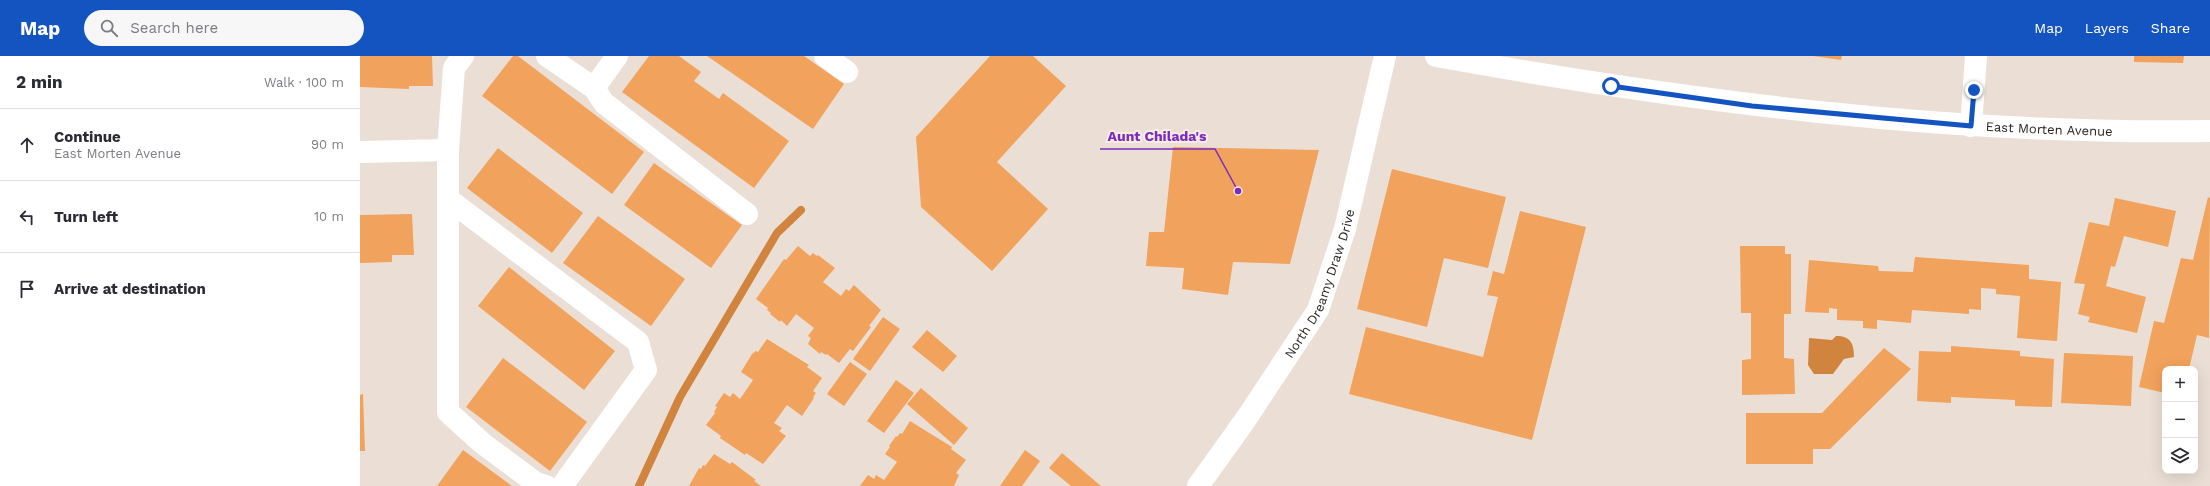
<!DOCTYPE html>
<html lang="en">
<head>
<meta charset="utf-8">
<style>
  :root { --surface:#fff; --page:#f7f7f7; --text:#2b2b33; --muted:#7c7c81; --line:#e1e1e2; --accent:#1454c0 }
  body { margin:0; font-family:"Work Sans",sans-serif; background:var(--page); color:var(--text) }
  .controls { position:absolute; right:12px; bottom:12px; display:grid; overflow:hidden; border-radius:8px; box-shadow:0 4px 16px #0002 }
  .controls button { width:36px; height:36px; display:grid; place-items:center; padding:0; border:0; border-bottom:1px solid var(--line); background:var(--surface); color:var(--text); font:20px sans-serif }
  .stop { position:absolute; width:12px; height:12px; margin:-9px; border:3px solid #1454c0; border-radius:50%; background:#fff }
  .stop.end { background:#1454c0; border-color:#fff; box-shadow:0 1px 4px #0008 }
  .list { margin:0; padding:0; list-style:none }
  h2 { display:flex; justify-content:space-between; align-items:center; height:52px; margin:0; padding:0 16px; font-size:17px }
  h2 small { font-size:13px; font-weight:400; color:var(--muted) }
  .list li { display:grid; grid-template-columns:26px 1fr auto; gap:12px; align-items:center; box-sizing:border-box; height:72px; padding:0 16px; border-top:1px solid var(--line) }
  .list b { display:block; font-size:15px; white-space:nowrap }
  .list p { margin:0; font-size:13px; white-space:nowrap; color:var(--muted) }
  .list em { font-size:13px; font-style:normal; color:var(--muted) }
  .icon { flex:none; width:22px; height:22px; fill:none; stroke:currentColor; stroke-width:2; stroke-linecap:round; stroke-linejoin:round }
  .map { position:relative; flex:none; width:1850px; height:430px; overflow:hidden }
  header { display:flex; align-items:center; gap:24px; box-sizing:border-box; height:56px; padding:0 20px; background:var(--accent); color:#fff }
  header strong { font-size:19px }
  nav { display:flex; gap:22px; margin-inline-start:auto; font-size:14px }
  .search { width:280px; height:36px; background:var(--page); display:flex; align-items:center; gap:10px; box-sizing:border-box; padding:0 14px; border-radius:22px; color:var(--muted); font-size:15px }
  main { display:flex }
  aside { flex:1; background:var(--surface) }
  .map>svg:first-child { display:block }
</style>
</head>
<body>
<header>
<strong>Map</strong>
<div class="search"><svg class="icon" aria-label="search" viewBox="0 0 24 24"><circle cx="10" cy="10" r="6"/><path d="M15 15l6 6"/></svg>Search here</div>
<nav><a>Map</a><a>Layers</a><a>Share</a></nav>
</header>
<main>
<aside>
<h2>2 min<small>Walk · 100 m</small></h2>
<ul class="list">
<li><svg class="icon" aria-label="ahead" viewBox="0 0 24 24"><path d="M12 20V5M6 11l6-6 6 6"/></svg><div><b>Continue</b><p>East Morten Avenue</p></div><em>90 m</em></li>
<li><svg class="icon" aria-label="left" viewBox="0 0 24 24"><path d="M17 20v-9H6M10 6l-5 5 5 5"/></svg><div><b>Turn left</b></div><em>10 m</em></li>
<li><svg class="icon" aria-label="arrive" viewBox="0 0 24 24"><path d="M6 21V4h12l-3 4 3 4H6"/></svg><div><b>Arrive at destination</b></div></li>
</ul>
</aside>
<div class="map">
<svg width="1850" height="430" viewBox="0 0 1850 430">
  <rect width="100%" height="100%" fill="#ebdfd5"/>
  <path fill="#d1843d" d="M1476 280C1491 280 1494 288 1494 301L1484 303 1473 318H1454L1448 309 1449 282 1472 284Z"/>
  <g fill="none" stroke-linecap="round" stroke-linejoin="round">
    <path stroke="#d1843d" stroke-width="8" d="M279 430 320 341 417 177 441 154"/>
  </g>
  <path fill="#f1a25c" d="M0 0H72L73 30H49V33L0 31Z
    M153 0H158L284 96 252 138 122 40Z
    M289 0H319L341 16 334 25 359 43 363 37 429 85 394 132 262 36Z
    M347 0H444L484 28 453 73Z
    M630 0H673L706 30 637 106 688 153 632 215 561 151 556 81Z
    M1453 0H1482L1481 4Z
    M1774 0H1824L1823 7 1774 6Z
    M813 91 959 94 930 208 873 206 868 239 822 233 824 212 786 210 789 176H804Z
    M138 92 223 157 192 197 107 132Z
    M294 107 382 169 351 212 264 149Z
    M1032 113 1146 141 1128 212 1084 202 1067 271 997 253Z
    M1848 141 1850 142 1849 282 1837 279 1829 313H1805V337L1779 331 1794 265 1804 267 1821 202 1833 204Z
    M1755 142 1816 155 1808 191 1764 180 1755 211 1751 210 1746 230 1786 241 1777 277 1728 266 1730 261 1718 258 1725 228 1714 227 1729 166 1749 170Z
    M1160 155 1226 171 1172 384 989 338 1006 271 1123 301 1138 241 1127 239 1133 215 1144 218Z
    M52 158 54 199H32V206L0 207V159Z
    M238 160 325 223 291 270 203 207Z
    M438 190 450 200 453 197 457 200 458 199 475 212 463 226 481 240 486 233 489 235 494 229 521 254 509 270 511 271 493 295 490 293 479 307 467 298 466 299 461 296 460 298 448 288 451 282 448 280 454 272 436 258 427 270 421 264 420 266 410 258 411 257 407 254 408 252 396 243 424 203 426 204Z
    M1380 190H1425V198H1431V258H1424V302L1434 303 1435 338 1382 339V304L1391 303V257H1381Z
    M1555 201 1669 209V223L1701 226 1697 285 1657 282 1660 240 1636 238V233L1621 232V254L1609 253V258L1552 254 1551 267 1517 264V273L1503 272V265L1477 264V253L1469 252V257L1445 256 1449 204 1518 210 1519 215 1553 216Z
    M149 211 255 295 224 334 118 250Z
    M523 261 540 273 510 315 493 303Z
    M567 274 597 300 583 316 552 291Z
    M407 283 449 309 447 311 462 322 453 335 456 337 453 341 454 342 442 360 427 349 414 367 422 372 419 375 426 380 403 408 386 397 385 399 360 382 361 380 346 369 355 357 354 356 357 351 355 350 364 337 370 341 373 337 380 343 393 324 381 316 392 298 396 295 398 296Z
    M1591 290 1660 295V300L1694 303 1692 351 1655 350V344L1591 341V347L1557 345 1559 295 1591 296Z
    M1524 292 1551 313 1470 393H1453V408H1386V357H1462Z
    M1704 297 1773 300 1771 350 1701 347Z
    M143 302 227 366 190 415 106 351Z
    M490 306 507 318 484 350 467 338Z
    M536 324 554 337 524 377 507 365Z
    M561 332 608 372 594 389 547 348Z
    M3 338 5 395H0V339Z
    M550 365 592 391 591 393 606 404 596 417 599 419 594 430H500L508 419 514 423 516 419 524 424 537 406 525 398 530 391 529 390 536 380 537 381 540 377 542 378Z
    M103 394 152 430H77Z
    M665 394 680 405 662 430H640Z
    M702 397 741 430H711L689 412Z
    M354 398 370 408 372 406 396 424 394 425 401 430H329L339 412 341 413 343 409 345 410Z"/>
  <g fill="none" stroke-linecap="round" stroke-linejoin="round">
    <g stroke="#fff" stroke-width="22">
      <path d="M103 0 94 12 88 94V356L122 387 176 427 186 430"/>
      <path d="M187 0 234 32 257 0"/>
      <path d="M465 0 487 16"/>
      <path id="s1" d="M1076 0C1332 46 1590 79 1850 75"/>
      <path d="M234 32 244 47 387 158"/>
      <path d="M1611 70 1616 1"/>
      <path d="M0 96 88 94"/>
      <path d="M88 143 278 286 286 314 202 430"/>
      <path id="s2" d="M838 430 886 363 958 254 985 173 1025 0"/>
    </g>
  </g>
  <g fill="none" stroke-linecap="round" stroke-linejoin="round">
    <path stroke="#1454c0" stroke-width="5" d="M1251 30 1392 50 1611 70 1614 34"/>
  </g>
  <g text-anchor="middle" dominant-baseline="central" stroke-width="4" stroke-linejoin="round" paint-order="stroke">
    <g font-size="13" fill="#231f1b" stroke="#f9ece2">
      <text stroke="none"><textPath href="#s1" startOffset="618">East Morten Avenue</textPath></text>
      <text stroke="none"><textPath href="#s2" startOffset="238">North Dreamy Draw Drive</textPath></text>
    </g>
  </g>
  <path fill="none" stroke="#7b2cbf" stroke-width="1.5" d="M878 135L855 93H740"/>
  <circle fill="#7b2cbf" stroke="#f9ece2" stroke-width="1.5" cx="878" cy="135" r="4"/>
  <g font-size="14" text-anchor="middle" font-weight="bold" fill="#7b2cbf" stroke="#f9ece2" stroke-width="4" stroke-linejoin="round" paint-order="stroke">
    <text x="797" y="85">Aunt Chilada's</text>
  </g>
</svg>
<div class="controls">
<button>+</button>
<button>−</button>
<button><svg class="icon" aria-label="layers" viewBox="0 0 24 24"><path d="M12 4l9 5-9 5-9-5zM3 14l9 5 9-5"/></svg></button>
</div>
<div class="stop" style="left:1251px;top:30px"></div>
<div class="stop end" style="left:1614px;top:34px"></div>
</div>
</main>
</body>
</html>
